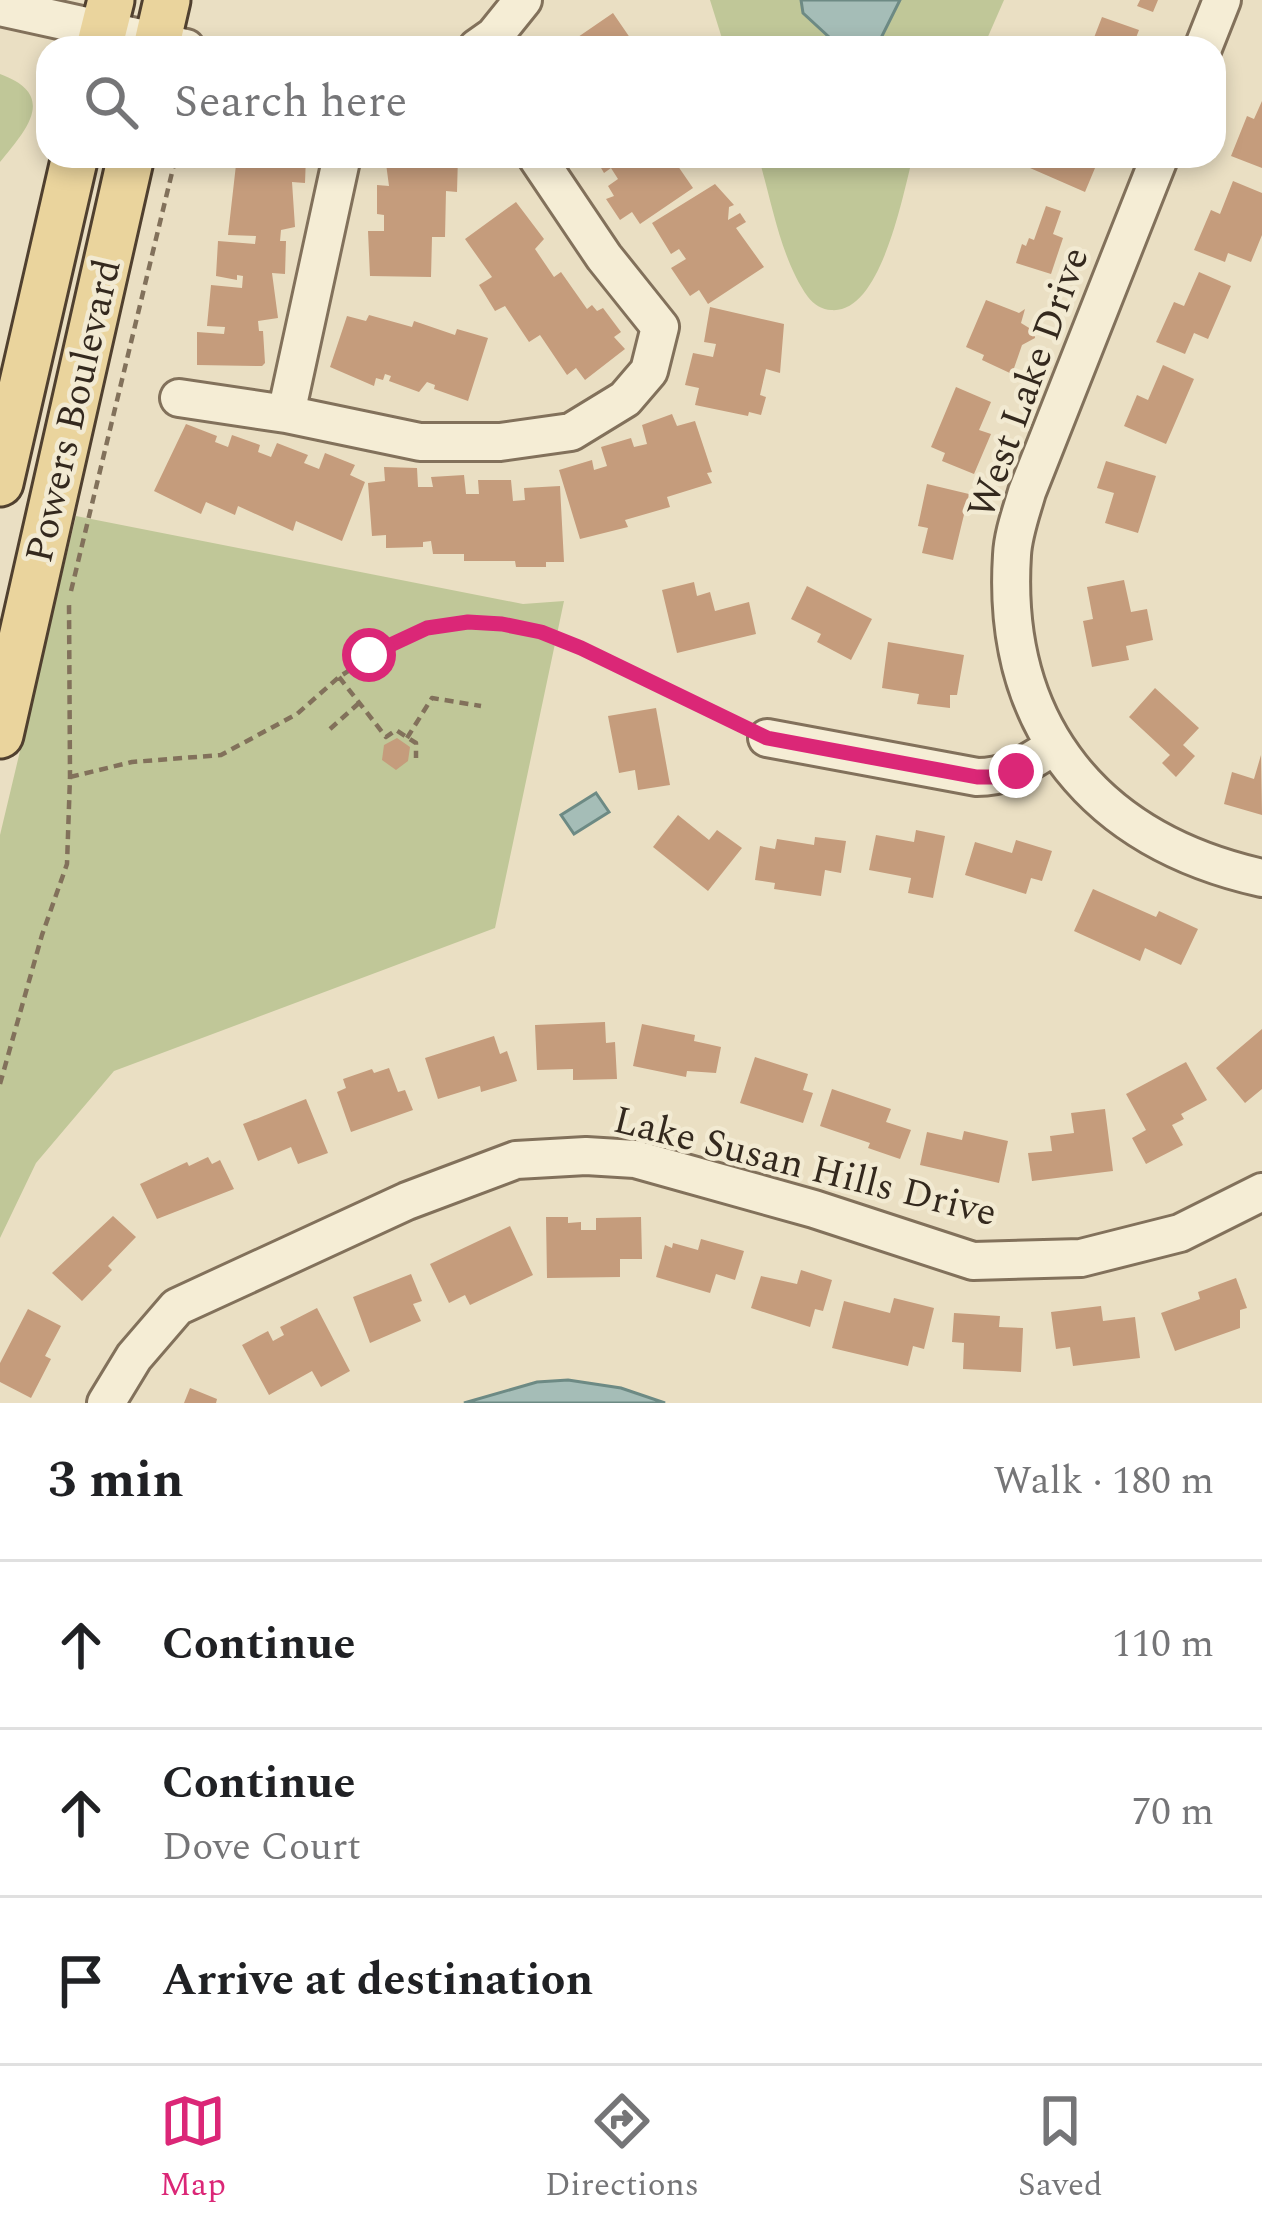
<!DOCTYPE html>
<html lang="en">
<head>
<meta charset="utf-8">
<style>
  :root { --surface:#fff; --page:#f2f2f2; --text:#202124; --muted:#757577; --line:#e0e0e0; --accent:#db2777 }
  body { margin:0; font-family:Spectral,serif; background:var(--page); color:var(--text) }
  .stop { position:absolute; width:36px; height:36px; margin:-27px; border:9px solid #db2777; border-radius:50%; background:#fff }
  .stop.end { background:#db2777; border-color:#fff; box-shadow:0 3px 12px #0008 }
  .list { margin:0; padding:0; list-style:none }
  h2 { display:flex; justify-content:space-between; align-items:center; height:156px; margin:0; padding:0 48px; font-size:51px }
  h2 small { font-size:39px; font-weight:400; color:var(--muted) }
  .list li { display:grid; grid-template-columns:78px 1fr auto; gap:36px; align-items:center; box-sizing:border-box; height:168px; padding:0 48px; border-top:3px solid var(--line) }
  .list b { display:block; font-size:45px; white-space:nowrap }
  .list p { margin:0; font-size:39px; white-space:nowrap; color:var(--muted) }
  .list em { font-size:39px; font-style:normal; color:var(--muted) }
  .icon { flex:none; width:66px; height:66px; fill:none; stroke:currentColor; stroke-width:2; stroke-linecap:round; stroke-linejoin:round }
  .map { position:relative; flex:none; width:1262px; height:1403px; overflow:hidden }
  .search { position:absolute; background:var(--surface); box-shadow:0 6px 18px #0003; left:36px; right:36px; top:36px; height:132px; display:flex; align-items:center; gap:30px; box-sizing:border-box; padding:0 42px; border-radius:36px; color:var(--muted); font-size:45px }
  .sheet { height:660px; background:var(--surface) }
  nav { display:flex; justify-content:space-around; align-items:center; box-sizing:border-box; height:168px; border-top:3px solid var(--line); background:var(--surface); font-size:33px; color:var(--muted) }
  nav a { display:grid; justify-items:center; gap:6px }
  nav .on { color:var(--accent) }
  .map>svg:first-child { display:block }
</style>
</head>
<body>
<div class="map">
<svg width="1262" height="1403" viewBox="0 0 1262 1403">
  <rect width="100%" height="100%" fill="#eadfc3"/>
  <path fill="#c0c798" d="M710 0H1004L983 48H725Z
    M0 74C58 95 27 129 0 162Z
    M758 156H913C903 194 881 315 831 310 823 310 813 304 808 297 780 258 772 201 758 156Z
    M76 516 523 604 564 601 495 928 114 1071 36 1163 0 1238V835Z"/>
  <path fill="#a5bdb7" stroke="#6d8a84" stroke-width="3" d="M801 0H900L876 48H841L803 13Z
    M596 793 609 812 574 834 561 815Z
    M568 1380 621 1388 665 1403H464L537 1382Z"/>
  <path fill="#c59c7c" d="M1140 0H1158L1153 12 1137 6Z
    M613 13 637 48H562Z
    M1102 17 1139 30 1132 48H1090Z
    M1262 101V168L1231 156 1247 116 1254 119Z
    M237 156H306L305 183 292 182 295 227 281 230 280 241H286L285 274 272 273 278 318 258 321 259 331H263L265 363 262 366 197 365V332L224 334 225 327 207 326 211 285 242 288 243 276 237 275V280L216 276 218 241 255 244 256 236 228 235Z
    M385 156H458L457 192 446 191 445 237H432L431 277 370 276 368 231H384V215L377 214V185L389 186Z
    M594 156H671L693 188 640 224 632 212 620 220 606 199 614 196 608 186 618 179 611 168 604 173Z
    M1035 156H1100L1085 192 1030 168Z
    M1233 181 1262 193V235L1251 262 1228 253 1225 262 1194 250 1211 210 1220 214Z
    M715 184 734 205 729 207 728 220 740 213 746 222 736 228 764 267 708 304 699 290 690 296 671 268 686 259 679 249 671 254 652 223Z
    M516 202 544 239 535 249 554 277 561 272 587 309 592 305 597 311 603 308 621 332 614 337 625 349 585 380 576 368 567 375 540 335 529 342 505 306 495 311 479 285 492 277 465 239Z
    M1046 206 1061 211 1053 234 1063 238 1051 274 1016 263 1022 244 1026 246 1029 238 1034 240Z
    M1199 272 1231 286 1208 339 1194 333 1185 354 1156 342 1174 302 1184 306Z
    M986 300 1019 313 1025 309 1021 323 1034 331 1035 338 1022 345 1012 374 982 360 984 355 966 347Z
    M710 307 784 324 780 373 766 369 760 395 766 397 761 415 749 412 748 416 695 405 699 388 685 385 693 353 713 357 716 344 704 342Z
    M369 315 412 327 414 321 455 335 457 329 488 338 468 401 434 389 435 385 427 382 419 392 389 381 391 376 385 374 383 380 376 378 374 386 330 367 347 316 366 321Z
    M1163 365 1194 379 1166 444 1124 426 1137 395 1148 400Z
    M956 387 991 402 979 430 991 434 974 474 942 461 945 453 931 447Z
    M672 414 677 426 695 421 712 472 707 473 712 483 667 497 670 507 625 520 628 527 580 539 559 470 592 460 594 470 607 466 601 447 631 438 634 447 647 444 642 425Z
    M186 424 217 436 215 442 228 447 232 435 260 445 258 452 271 457 277 443 308 455 304 463 319 469 325 453 355 465 350 475 365 482 342 541 296 521 293 531 238 506 235 515 206 502 201 514 154 491Z
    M1106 461 1156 476 1138 533 1105 523 1114 493 1097 488Z
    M384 467 417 468 418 487H433L431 477 464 475 466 494H479L478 480H511L513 501 525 500 524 488 560 486 564 562H546V567H516L515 561H464V554H433L431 541 423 542V547L386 548V535L372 536 368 483 385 481Z
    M927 484 969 494 953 560 922 553 928 528 918 526Z
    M1124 580 1131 612 1147 609 1153 640 1126 646 1129 660 1092 667 1083 621 1093 619 1087 587Z
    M694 582 697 596 710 592 715 611 749 602 756 634 677 653 662 590Z
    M807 586 872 619 851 660 817 642 821 634 791 619Z
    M888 642 964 655 957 695H950V708L917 704 919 694 882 688Z
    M1155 688 1199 728 1183 745 1195 756 1176 777 1162 763 1170 755 1129 717Z
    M656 708 670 785 638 790 635 770 619 773 608 716Z
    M397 738 410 747 408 761 396 770 382 760 384 745Z
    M1261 755 1262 815 1224 804 1232 772 1254 779Z
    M678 815 709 840 717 830 742 848 708 891 653 847Z
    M916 830 945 836 933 898 908 893 911 878 869 870 876 835 914 842Z
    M815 837 846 841 841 873 825 870 821 896 774 889 775 883 755 880 760 846 775 849 777 839 814 845Z
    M1016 840 1052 851 1042 881 1031 878 1026 894 965 875 975 842 1012 853Z
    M1093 889 1156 917 1159 911 1198 929 1181 965 1145 948 1140 961 1074 931Z
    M605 1022 606 1043 615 1042 617 1079 573 1080V1069L537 1070 535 1025Z
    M642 1024 695 1035 694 1041 721 1047 716 1073 687 1071 686 1077 633 1066Z
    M1262 1029V1089L1245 1103 1216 1068Z
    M494 1036 500 1054 507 1051 517 1081 481 1092 480 1086 438 1099 425 1058Z
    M755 1057 808 1074 803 1090 813 1093 803 1123 740 1103Z
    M1186 1062 1207 1100 1181 1114 1184 1119 1172 1125 1183 1145 1146 1164 1132 1138 1146 1130 1126 1094Z
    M389 1068 398 1092 405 1090 413 1110 351 1132 337 1092 346 1088 343 1079 372 1069 374 1073Z
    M832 1089 891 1109 886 1122 911 1130 900 1159 868 1148 870 1143 820 1126Z
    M306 1099 328 1153 298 1164 291 1147 258 1161 243 1124Z
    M1105 1109 1113 1171 1032 1181 1028 1153 1052 1151 1050 1136 1074 1133 1071 1113Z
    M964 1131 1008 1141 999 1183 920 1165 927 1132 962 1140Z
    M208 1157 212 1164 220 1160 234 1189 157 1219 140 1184 187 1162 189 1166Z
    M113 1216 136 1237 108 1266 112 1270 82 1301 52 1273Z
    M546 1217H568V1223L581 1222V1230H596V1218L641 1217 642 1259H620V1277L547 1278Z
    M510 1226 533 1275 470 1305 465 1295 449 1303 430 1264Z
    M701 1239 744 1251 735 1280 716 1274 710 1293 656 1277 665 1245 672 1248 673 1243 698 1250Z
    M801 1270 832 1280 823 1311 815 1309 810 1327 751 1308 761 1276 797 1284Z
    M411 1274 422 1301 413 1304 421 1321 370 1343 353 1297Z
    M1236 1278 1247 1308 1240 1310V1328L1175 1351 1161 1313 1200 1299 1198 1292Z
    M894 1298 934 1308 924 1349 913 1346 908 1366 832 1348 844 1301 890 1313Z
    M1101 1306 1103 1321 1135 1317 1140 1358 1073 1366 1070 1347 1056 1349 1051 1312Z
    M317 1308 350 1371 321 1387 312 1371 269 1395 242 1345 268 1331 273 1341 284 1335 280 1327Z
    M28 1309 61 1326 45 1356 51 1359 31 1398 0 1382V1363Z
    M954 1313 1000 1316 999 1327 1023 1328 1021 1372 963 1369 964 1343 952 1342Z
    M190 1388 217 1399 216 1403H184Z"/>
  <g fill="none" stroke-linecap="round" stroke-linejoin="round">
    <g stroke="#82715b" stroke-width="42">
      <path id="minor" d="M0 7 186 48
        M477 48 494 36 523 0
        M1203 48 1222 0
        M1160 156 1027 492C1021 513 1013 534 1012 555 1001 728 1097 841 1262 878
        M179 398 286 414 420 442H500L571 432 625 399 649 371 660 327 604 257 536 156
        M286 414 342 156
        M767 738 977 777C1009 777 1027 763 1053 747
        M106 1403 134 1357 177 1307 407 1201 516 1160 586 1156 635 1159 814 1209 973 1261 1081 1258 1180 1233 1262 1192"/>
    </g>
    <g stroke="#50402f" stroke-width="51">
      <path id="major" d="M99 48 111 0
        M156 48 167 0
        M0 483 75 156
        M0 735 131 156"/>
    </g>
    <path stroke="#82715b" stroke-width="4.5" stroke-dasharray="9 6" stroke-linecap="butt" d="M71 591 176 156
      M339 677 386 737 396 730 416 743V758
      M330 729 359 703
      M407 738 432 698 481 706
      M70 777 132 762 221 755 297 714 339 677 398 639 427 628 468 622 541 632 741 725
      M0 1084 42 935 67 864 70 777 69 602"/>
    <use href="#minor" stroke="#f5edd5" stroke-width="36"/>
    <use href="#major" stroke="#ead49d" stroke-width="45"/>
  </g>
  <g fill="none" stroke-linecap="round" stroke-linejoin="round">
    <path stroke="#db2777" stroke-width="15" d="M369 655 427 628 468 622 502 624 541 632 581 648 767 738 977 777H998L1016 771"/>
  </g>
  <g text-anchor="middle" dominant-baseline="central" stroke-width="9" stroke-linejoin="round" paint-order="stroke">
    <g font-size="39" fill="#34291e" stroke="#f2ead2">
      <text transform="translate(1029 383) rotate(-70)">West Lake Drive</text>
      <text transform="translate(74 411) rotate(-77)">Powers Boulevard</text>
      <text transform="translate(805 1167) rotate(14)">Lake Susan Hills Drive</text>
    </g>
  </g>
</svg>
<div class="stop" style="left:369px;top:655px"></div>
<div class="stop end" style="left:1016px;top:771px"></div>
<div class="search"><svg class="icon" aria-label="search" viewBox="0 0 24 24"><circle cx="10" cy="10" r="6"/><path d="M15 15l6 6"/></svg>Search here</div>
</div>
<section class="sheet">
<h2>3 min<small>Walk · 180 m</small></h2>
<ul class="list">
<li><svg class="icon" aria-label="ahead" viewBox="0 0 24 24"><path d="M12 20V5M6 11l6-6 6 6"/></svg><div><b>Continue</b></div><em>110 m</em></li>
<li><svg class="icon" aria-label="ahead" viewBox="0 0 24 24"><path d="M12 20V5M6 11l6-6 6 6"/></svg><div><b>Continue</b><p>Dove Court</p></div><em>70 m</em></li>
<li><svg class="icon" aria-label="arrive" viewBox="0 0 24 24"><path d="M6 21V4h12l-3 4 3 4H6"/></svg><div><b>Arrive at destination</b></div></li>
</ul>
</section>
<nav>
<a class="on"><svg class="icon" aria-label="map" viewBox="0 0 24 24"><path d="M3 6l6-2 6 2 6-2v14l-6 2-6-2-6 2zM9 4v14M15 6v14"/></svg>Map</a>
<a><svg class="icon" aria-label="directions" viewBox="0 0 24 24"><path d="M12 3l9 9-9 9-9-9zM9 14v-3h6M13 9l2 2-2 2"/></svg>Directions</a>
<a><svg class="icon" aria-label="saved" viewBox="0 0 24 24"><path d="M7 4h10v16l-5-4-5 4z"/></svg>Saved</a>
</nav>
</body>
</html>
